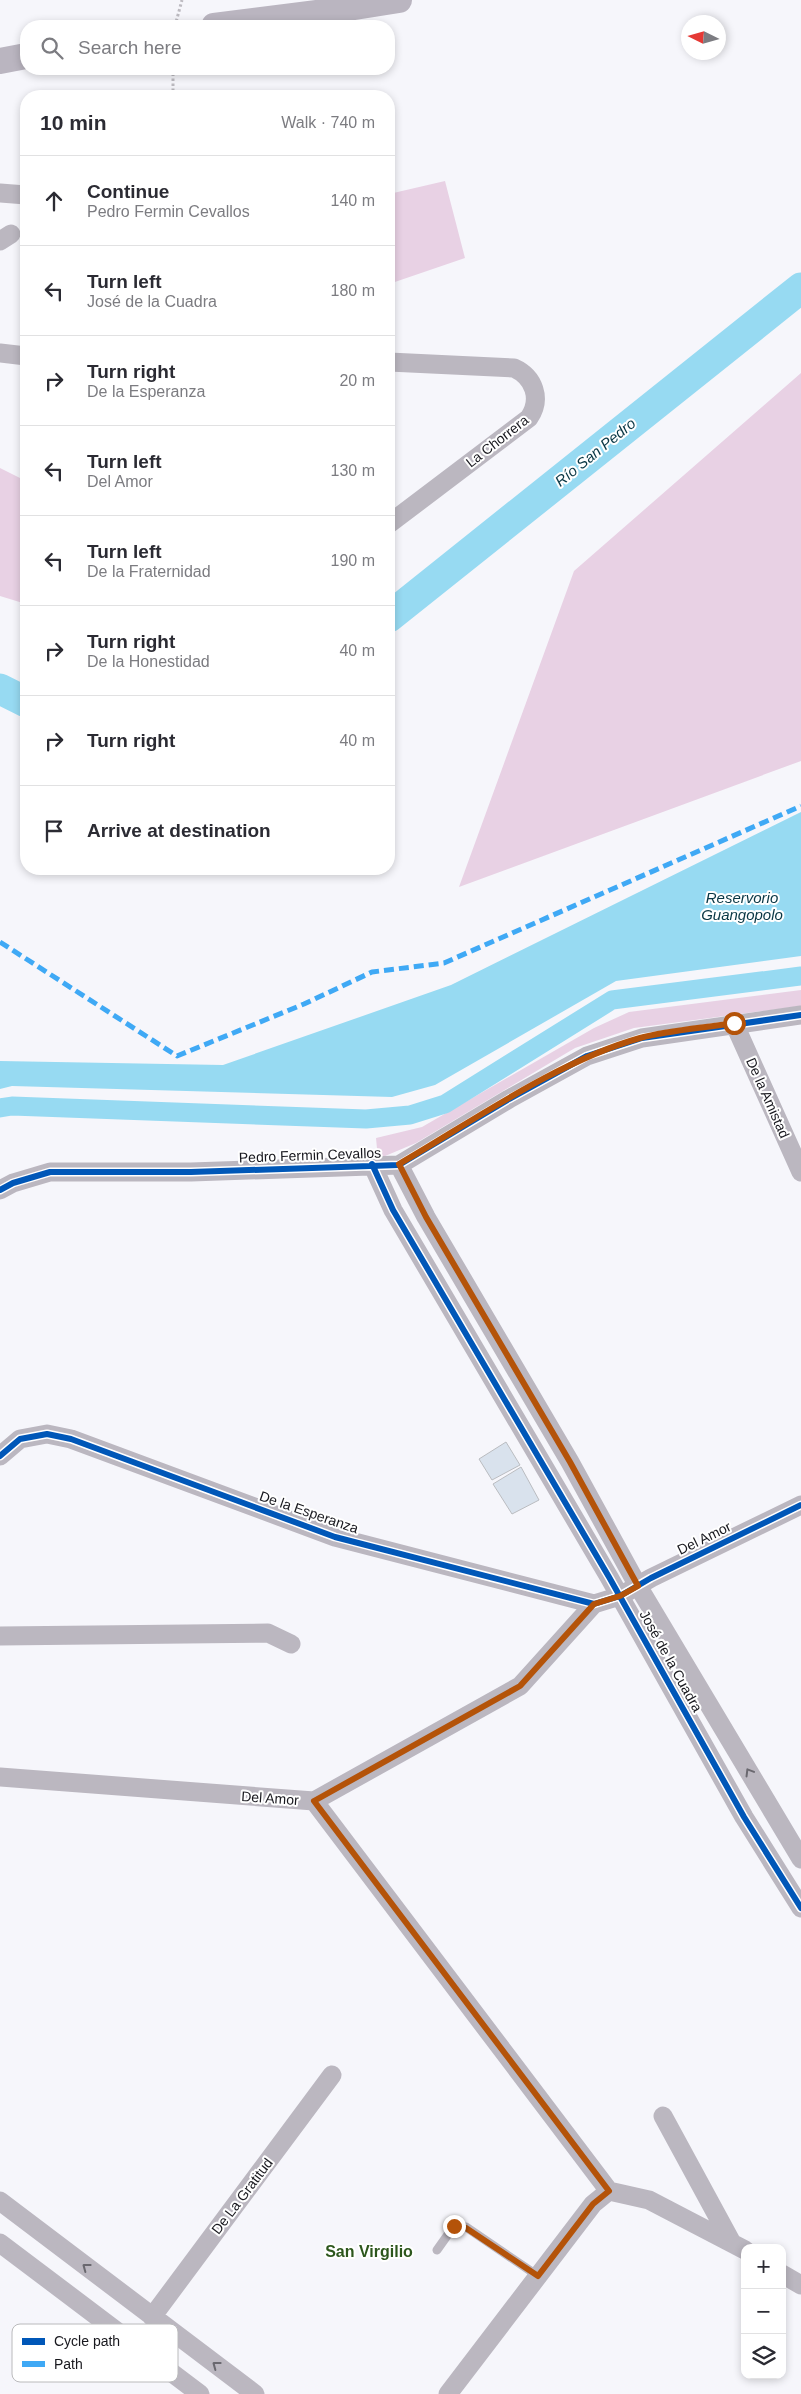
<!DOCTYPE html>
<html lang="en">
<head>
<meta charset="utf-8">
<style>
  :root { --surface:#fff; --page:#f7f7f7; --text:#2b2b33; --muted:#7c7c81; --line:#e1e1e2 }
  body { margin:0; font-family:Arial,sans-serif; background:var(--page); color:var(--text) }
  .controls { position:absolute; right:15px; bottom:15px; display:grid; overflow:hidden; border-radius:10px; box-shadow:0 2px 8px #0003 }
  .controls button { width:45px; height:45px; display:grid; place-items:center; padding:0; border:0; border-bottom:1px solid var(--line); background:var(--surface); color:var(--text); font:25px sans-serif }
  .compass { position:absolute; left:681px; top:15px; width:45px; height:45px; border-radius:50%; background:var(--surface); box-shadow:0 2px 8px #0003; rotate:275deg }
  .stop { position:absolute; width:15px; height:15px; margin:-11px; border:4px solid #b45309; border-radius:50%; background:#fff }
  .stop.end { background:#b45309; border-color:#fff; box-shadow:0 1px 5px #0008 }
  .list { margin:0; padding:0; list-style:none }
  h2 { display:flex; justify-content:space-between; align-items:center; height:65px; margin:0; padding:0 20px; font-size:21px }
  h2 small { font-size:16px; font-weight:400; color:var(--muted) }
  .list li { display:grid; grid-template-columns:32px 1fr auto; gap:15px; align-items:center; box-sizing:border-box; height:90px; padding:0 20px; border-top:1px solid var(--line) }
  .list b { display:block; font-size:19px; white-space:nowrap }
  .list p { margin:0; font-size:16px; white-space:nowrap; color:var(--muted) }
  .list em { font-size:16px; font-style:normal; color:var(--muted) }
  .icon { flex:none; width:28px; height:28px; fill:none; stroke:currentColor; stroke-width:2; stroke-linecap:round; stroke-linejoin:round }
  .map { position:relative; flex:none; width:801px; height:2394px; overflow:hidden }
  .search { position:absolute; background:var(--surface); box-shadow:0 2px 8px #0003; left:20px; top:20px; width:375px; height:55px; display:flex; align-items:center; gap:12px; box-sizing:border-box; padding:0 18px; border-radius:20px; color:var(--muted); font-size:19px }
  .panel { position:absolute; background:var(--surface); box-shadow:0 2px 8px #0003; left:20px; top:90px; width:375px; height:785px; border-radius:20px }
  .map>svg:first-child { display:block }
</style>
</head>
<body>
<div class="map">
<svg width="801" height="2394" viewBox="0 0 801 2394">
  <rect width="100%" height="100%" fill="#f6f6fb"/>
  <path fill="#e8d1e4" d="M445 181 465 258 389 284V194Z
    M801 373V761L459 887 574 571Z
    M0 468 26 481V604L0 596Z
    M801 990V1006L634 1028 575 1048 416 1143 378 1159 376 1138 422 1127 594 1028 629 1012Z"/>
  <path fill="#97daf2" d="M801 812V956L616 981 435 1085 392 1097 12 1086 0 1089V1061L223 1065 451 985Z"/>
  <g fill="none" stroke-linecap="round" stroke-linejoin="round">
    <path stroke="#97daf2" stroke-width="19" d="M0 1108 12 1106 366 1119 410 1115 445 1104 612 1000 801 976"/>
    <path stroke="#97daf2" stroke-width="31" d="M389 617 801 288
      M0 689 26 702"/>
  </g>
  <path fill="#d9e2ed" stroke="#babcc0" d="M506 1442 520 1465 492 1480 479 1459Z
    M521 1467 539 1500 512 1514 493 1484Z"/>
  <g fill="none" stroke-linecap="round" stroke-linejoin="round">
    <path stroke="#bcbac0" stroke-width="3" stroke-dasharray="2.5 2.5" stroke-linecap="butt" d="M175 26 182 0
      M173 96V69"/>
    <path stroke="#bbb7c0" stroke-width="9" d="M437 2250 454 2226 466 2227 538 2276"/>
    <path stroke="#bbb7c0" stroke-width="19" d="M0 193 26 195
      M0 241 11 234
      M0 353 26 356
      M389 362 514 368C534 377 542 399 529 418L389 524
      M734 1023 801 1172
      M372 1164 393 1210 609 1577 744 1817 801 1908
      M399 1165 426 1217 570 1462 638 1586 801 1859
      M0 1190 13 1183 50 1172H191L399 1165 509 1099 587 1056 642 1038 801 1015
      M0 1456 20 1439 47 1434 71 1439 335 1537 594 1604 620 1596 651 1578 801 1505
      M0 1636 268 1633 291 1644
      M0 1777 314 1801 520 1686 594 1604
      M314 1801 609 2191 649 2200 745 2250
      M663 2116 732 2243
      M0 2201 255 2394
      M0 2243 200 2394
      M782 2274 801 2285
      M152 2317 332 2075
      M448 2394 593 2204 609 2191"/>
    <path stroke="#bab5c0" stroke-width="26" d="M214 26 317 13 399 0
      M0 61 26 56"/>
    <path stroke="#3fa9f5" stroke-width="5" stroke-dasharray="10 5" stroke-linecap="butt" d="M0 942 177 1056 304 1004 372 972 444 963 801 806"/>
    <g stroke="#fff" stroke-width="9">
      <path id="cycleway" d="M372 1164 393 1210 609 1577 744 1817 801 1908
        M0 1190 13 1183 50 1172H191L399 1165 509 1099 587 1056 642 1038 801 1015
        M0 1456 20 1439 47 1434 71 1439 335 1537 594 1604 620 1596 651 1578 801 1505"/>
    </g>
    <use href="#cycleway" stroke="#0057b8" stroke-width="6"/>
  </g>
  <defs><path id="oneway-chevron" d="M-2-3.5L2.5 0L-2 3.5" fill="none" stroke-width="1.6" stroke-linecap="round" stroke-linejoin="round" transform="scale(1.25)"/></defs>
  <g stroke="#6a686f">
    <use href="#oneway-chevron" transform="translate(749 1772) rotate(-121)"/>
    <use href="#oneway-chevron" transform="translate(86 2267) rotate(-143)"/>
    <use href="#oneway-chevron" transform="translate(216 2365) rotate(-143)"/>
  </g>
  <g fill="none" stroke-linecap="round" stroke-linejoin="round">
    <path stroke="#b45309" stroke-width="6" d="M454 2226 466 2228 538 2276 593 2204 609 2191 314 1801 520 1686 594 1604 620 1596 638 1586 570 1462 426 1217 399 1164C473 1121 558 1061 640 1038 670 1030 704 1028 734 1023"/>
  </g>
  <g text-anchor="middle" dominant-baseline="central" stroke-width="4" stroke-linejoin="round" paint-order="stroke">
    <g font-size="14" fill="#18181e" stroke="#fff">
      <text transform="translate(497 441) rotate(-38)">La Chorrera</text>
      <text transform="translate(768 1098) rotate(66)">De la Amistad</text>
      <text transform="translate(310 1155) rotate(-2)">Pedro Fermin Cevallos</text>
      <text transform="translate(309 1512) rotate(19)">De la Esperanza</text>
      <text transform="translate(704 1538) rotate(-26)">Del Amor</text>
      <text transform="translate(671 1661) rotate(61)">José de la Cuadra</text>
      <text transform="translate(270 1798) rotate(4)">Del Amor</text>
      <text transform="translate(242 2196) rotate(-53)">De La Gratitud</text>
    </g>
    <g font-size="15" font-style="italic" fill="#093745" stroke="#fff">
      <text transform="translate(595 452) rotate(-39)">Río San Pedro</text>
      <text x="742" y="897">Reservorio<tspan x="742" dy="17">Guangopolo</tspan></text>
    </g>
    <g font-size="16" font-weight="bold" fill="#2d571d" stroke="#fff">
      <text x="369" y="2251">San Virgilio</text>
    </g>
  </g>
  <rect x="12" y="2324" width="166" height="58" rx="8" fill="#fff" stroke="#bababc" stroke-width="1"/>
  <rect x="22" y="2338" width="23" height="7" fill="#0057b8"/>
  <rect x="22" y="2361" width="23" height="6" fill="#3fa9f5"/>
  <g font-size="14" fill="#18181e">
    <text x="54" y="2346">Cycle path</text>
    <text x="54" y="2369">Path</text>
  </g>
</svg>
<div class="controls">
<button>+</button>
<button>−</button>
<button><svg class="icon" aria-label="layers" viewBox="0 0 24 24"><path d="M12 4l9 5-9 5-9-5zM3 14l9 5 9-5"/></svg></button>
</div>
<svg class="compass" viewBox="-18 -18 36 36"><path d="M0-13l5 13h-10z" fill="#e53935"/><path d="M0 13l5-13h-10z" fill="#7c7c81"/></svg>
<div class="stop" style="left:734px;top:1023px"></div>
<div class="stop end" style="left:454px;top:2226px"></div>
<div class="search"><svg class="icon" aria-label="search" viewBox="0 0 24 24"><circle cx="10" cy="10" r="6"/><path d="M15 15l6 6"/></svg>Search here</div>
<section class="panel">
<h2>10 min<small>Walk · 740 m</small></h2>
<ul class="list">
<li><svg class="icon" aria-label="ahead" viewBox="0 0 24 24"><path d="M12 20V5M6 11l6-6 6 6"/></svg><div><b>Continue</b><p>Pedro Fermin Cevallos</p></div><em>140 m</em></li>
<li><svg class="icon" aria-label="left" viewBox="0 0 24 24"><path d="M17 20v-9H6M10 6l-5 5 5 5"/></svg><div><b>Turn left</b><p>José de la Cuadra</p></div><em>180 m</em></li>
<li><svg class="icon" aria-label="right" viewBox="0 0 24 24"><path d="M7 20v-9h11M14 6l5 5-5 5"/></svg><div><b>Turn right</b><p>De la Esperanza</p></div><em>20 m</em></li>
<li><svg class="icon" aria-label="left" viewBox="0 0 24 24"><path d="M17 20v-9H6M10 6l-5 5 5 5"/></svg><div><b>Turn left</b><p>Del Amor</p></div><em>130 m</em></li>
<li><svg class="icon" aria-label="left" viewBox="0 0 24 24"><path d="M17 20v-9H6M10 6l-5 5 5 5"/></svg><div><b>Turn left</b><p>De la Fraternidad</p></div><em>190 m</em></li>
<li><svg class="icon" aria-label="right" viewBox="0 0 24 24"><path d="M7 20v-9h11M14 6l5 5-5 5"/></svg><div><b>Turn right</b><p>De la Honestidad</p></div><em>40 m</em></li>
<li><svg class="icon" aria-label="right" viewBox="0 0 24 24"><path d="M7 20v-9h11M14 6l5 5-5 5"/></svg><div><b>Turn right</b></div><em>40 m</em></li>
<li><svg class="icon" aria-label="arrive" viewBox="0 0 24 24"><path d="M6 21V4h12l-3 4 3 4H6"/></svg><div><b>Arrive at destination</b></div></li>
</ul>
</section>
</div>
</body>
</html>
